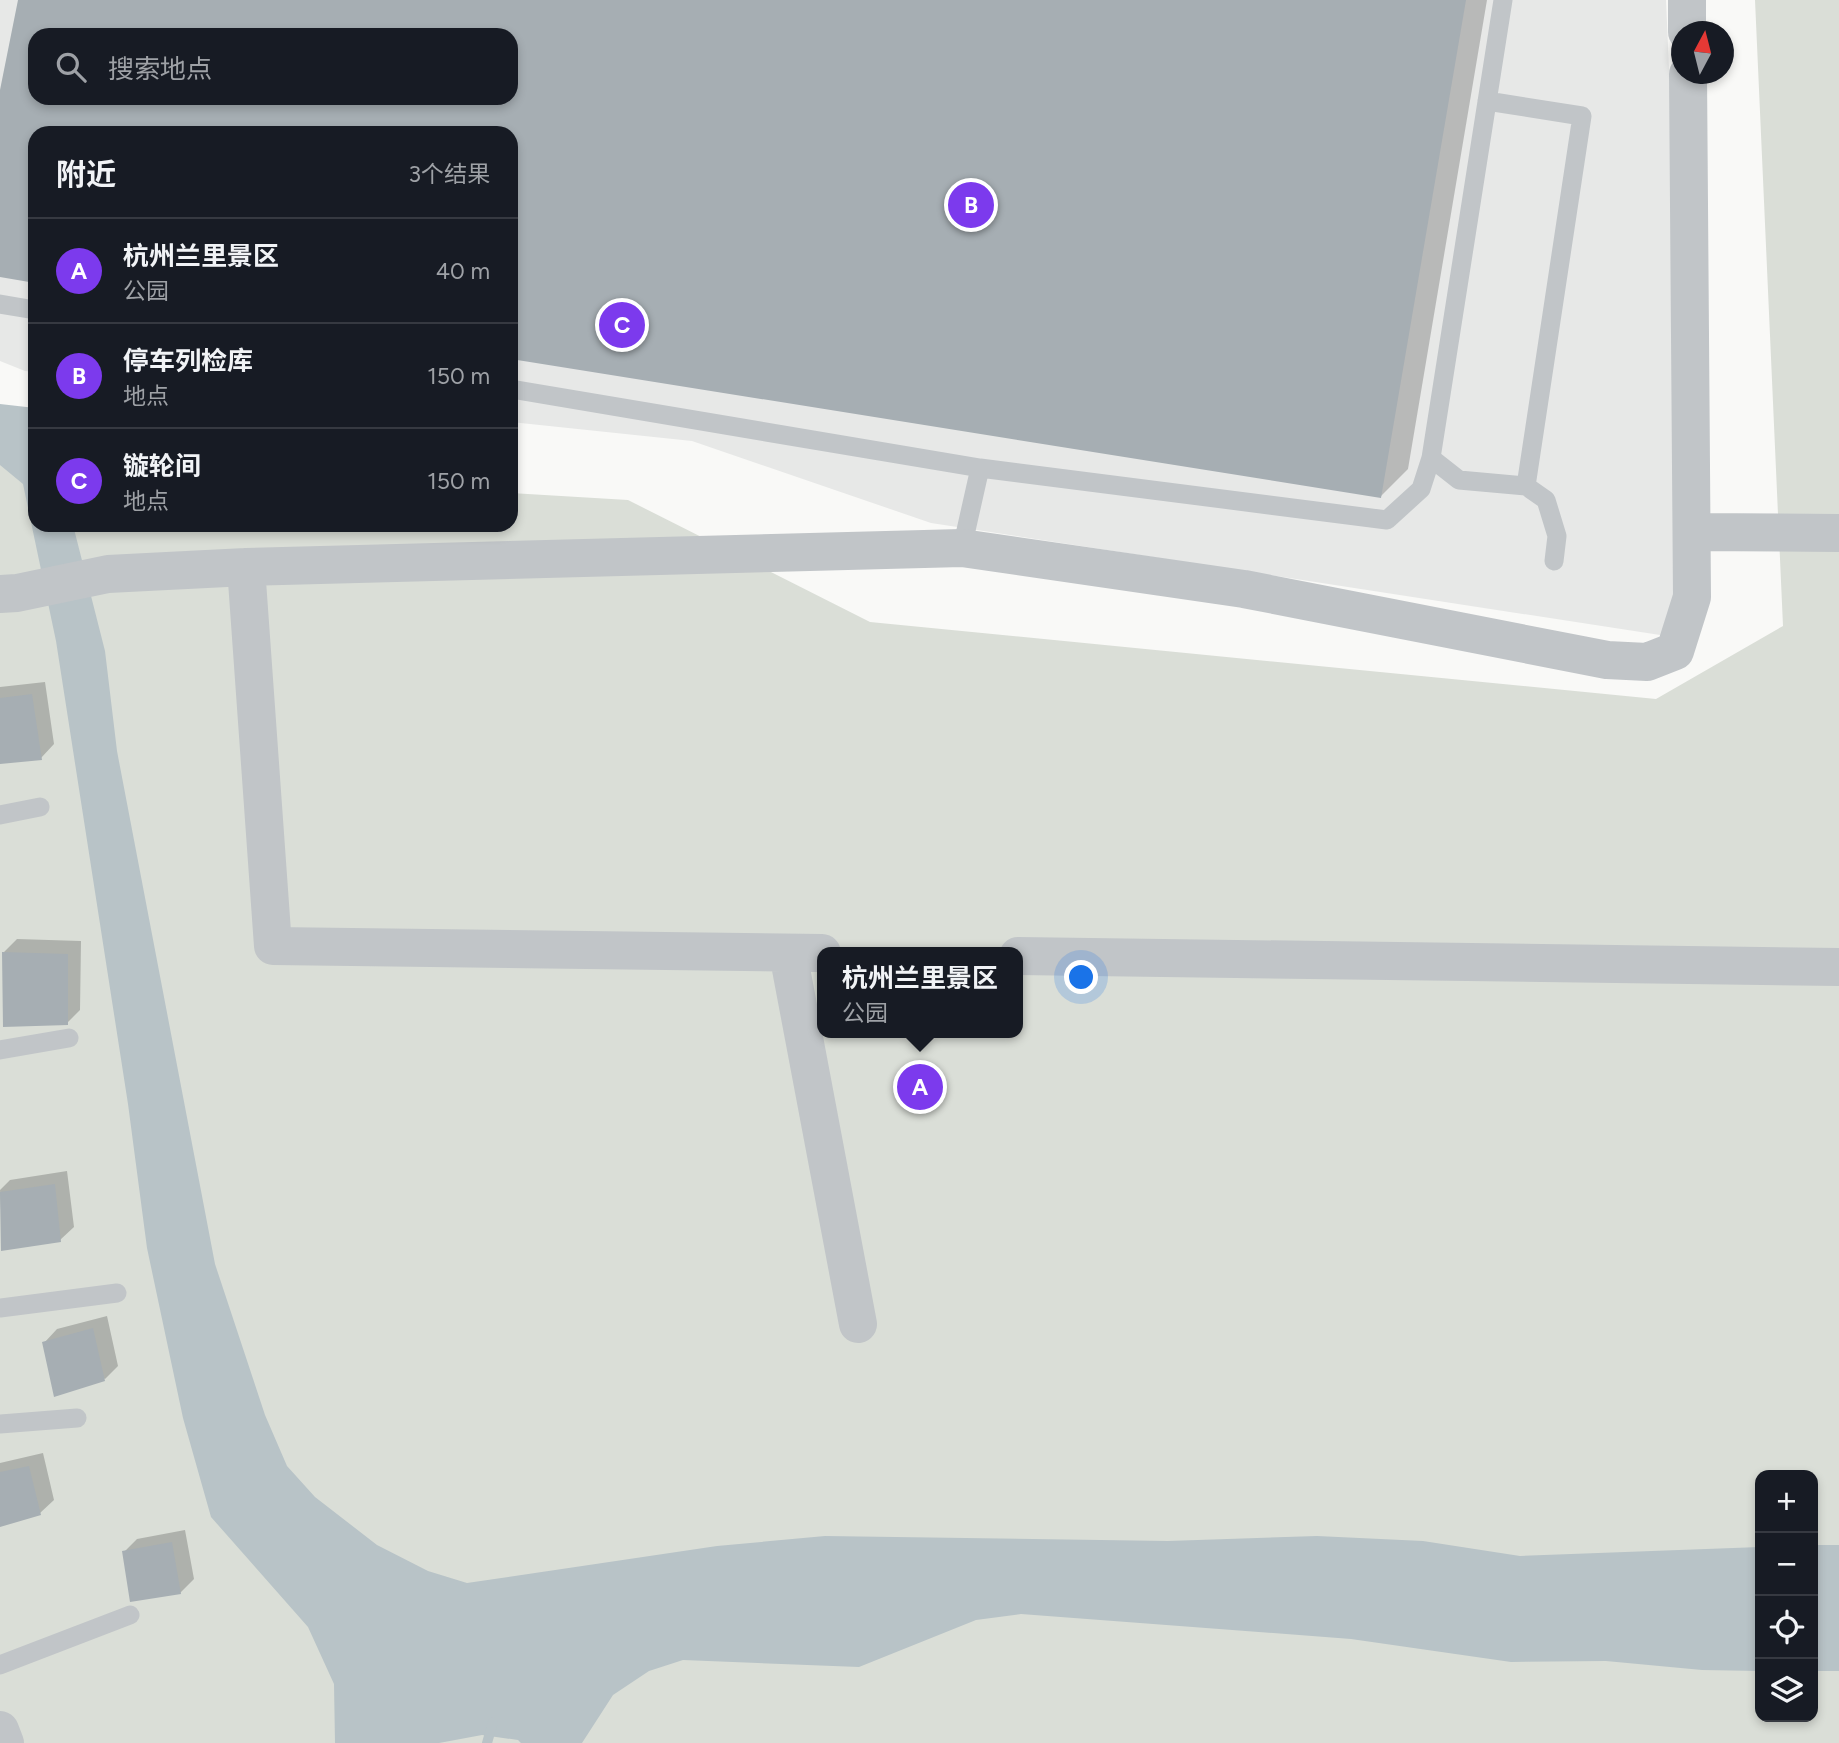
<!DOCTYPE html>
<html lang="zh">
<head>
<meta charset="utf-8">
<style>
  :root { --surface:#171b24; --page:#242831; --text:#f1f3f6; --muted:#9ea1a6; --line:#363941; --accent:#7c3aed }
  body { margin:0; font-family:Figtree,"Noto Sans SC",sans-serif; background:var(--page); color:var(--text) }
  .controls { position:absolute; right:21px; bottom:21px; display:grid; overflow:hidden; border-radius:14px; box-shadow:0 4px 10px #0003 }
  .controls button { width:63px; height:63px; display:grid; place-items:center; padding:0; border:0; border-bottom:2px solid var(--line); background:var(--surface); color:var(--text); font:35px sans-serif }
  .compass { position:absolute; left:1671px; top:21px; width:63px; height:63px; border-radius:50%; background:var(--surface); box-shadow:0 4px 10px #0003; rotate:7deg }
  .you { position:absolute; left:1082px; top:978px; width:24px; height:24px; margin:-18px; border:5px solid #fff; border-radius:50%; background:#1a73e8; box-shadow:0 0 0 10px #1a73e833 }
  .badge { display:grid; place-items:center; width:46px; height:46px; border-radius:50%; background:var(--accent); color:#fff; font-size:23px; font-weight:700 }
  .pin { position:absolute; translate:-50% -50%; border:4px solid #fff; box-shadow:0 2px 7px #0006 }
  .popup { position:absolute; left:817px; top:947px; width:206px; height:91px; box-sizing:border-box; display:grid; place-content:center; border-radius:14px; background:var(--surface); filter:drop-shadow(0 2px 5px #0005); font-size:23px; white-space:nowrap; color:var(--muted) }
  .popup b { font-size:26px; color:var(--text) }
  .popup::after { content:''; position:absolute; left:50%; top:100%; margin-left:-14px; border:14px solid transparent; border-top-color:var(--surface) }
  .list { margin:0; padding:0; list-style:none }
  h2 { display:flex; justify-content:space-between; align-items:center; height:91px; margin:0; padding:0 28px; font-size:30px }
  h2 small { font-size:23px; font-weight:400; color:var(--muted) }
  .list li { display:grid; grid-template-columns:46px 1fr auto; gap:21px; align-items:center; box-sizing:border-box; height:105px; padding:0 28px; border-top:2px solid var(--line) }
  .list b { display:block; font-size:26px; white-space:nowrap }
  .list p { margin:0; font-size:23px; white-space:nowrap; color:var(--muted) }
  .list em { font-size:23px; font-style:normal; color:var(--muted) }
  .icon { flex:none; width:38px; height:38px; fill:none; stroke:currentColor; stroke-width:2; stroke-linecap:round; stroke-linejoin:round }
  .map { position:relative; flex:none; width:1839px; height:1743px; overflow:hidden }
  .search { position:absolute; background:var(--surface); box-shadow:0 4px 10px #0003; left:28px; top:28px; width:490px; height:77px; display:flex; align-items:center; gap:18px; box-sizing:border-box; padding:0 24px; border-radius:21px; color:var(--muted); font-size:26px }
  .panel { position:absolute; background:var(--surface); box-shadow:0 4px 10px #0003; left:28px; top:126px; width:490px; height:406px; border-radius:21px }
  .map>svg:first-child { display:block }
</style>
</head>
<body>
<div class="map">
<svg width="1839" height="1743" viewBox="0 0 1839 1743">
  <rect width="100%" height="100%" fill="#f9f9f7"/>
  <path fill="#e7e8e7" fill-rule="evenodd" d="M0 0H1666L1687 482 1686 639 931 523 692 441 511 422V133H35V372L25 371 0 361ZM35 35H511V98H35Z"/>
  <path fill="#daded7" fill-rule="evenodd" d="M1755 0H1839V1743H0V434L35 444V525H511V493L628 500 870 622 1656 699 1783 626ZM822 952H1018V1033H822ZM1760 1475H1813V1717H1760Z"/>
  <path fill="#b8c3c7" d="M0 404 35 408V525H73L105 651 117 751 215 1264 265 1415 287 1466 315 1497 377 1545 428 1571 467 1583 717 1546 825 1536 1168 1541 1317 1536 1423 1541 1520 1556 1760 1547V1671L1702 1670 1606 1661 1511 1662 1351 1639 1021 1614 976 1620 859 1667 683 1660 649 1671 613 1695 582 1743H521L518 1740 482 1735 439 1743H335L334 1684 308 1627 211 1517 183 1418 147 1248 128 1104 56 641 23 484 0 465Z
    M1813 1545H1839V1671H1813Z"/>
  <path fill="#0003" fill-rule="evenodd" d="M19 0H1487L1408 469 1381 496 511 357V133H35V281L0 276V100ZM35 35H511V98H35Z
    M45 682 54 744 41 758 0 762V687Z
    M17 939 81 941 80 1010 67 1023 4 952Z
    M67 1171 74 1227 60 1240 3 1249 0 1190 10 1180Z
    M107 1316 118 1366 105 1379 44 1343 57 1329Z
    M43 1453 54 1500 40 1513 0 1525V1463Z
    M185 1530 194 1579 180 1593 124 1552 137 1539Z"/>
  <g fill="none" stroke-linecap="round" stroke-linejoin="round">
    <path stroke="#b8c3c7" stroke-width="10" d="M487 1743 493 1722"/>
  </g>
  <path fill="#a6aeb3" fill-rule="evenodd" d="M18 0H1466L1381 498 511 359V133H35V283L0 277V90ZM35 35H511V98H35Z
    M32 694 42 760 0 764V698Z
    M2 952 68 954V1025L3 1027Z
    M55 1184 61 1242 1 1251 0 1192Z
    M93 1328 105 1381 54 1397 42 1342Z
    M29 1466 41 1515 0 1527V1472Z
    M172 1542 181 1594 130 1602 122 1551Z"/>
  <g fill="none" stroke-linecap="round" stroke-linejoin="round">
    <path stroke="#c1c5c8" stroke-width="19" d="M1487 101 1582 116 1526 486
      M0 304 35 310
      M511 389 980 468 1387 520 1421 489 1431 458 1503 0
      M1431 458 1459 480 1526 486 1546 500 1557 536 1554 561
      M962 548 980 468
      M0 815 40 807
      M0 1050 69 1038
      M0 1308 117 1293
      M0 1424 77 1418
      M0 1665 130 1615"/>
    <path stroke="#c1c5c8" stroke-width="38" d="M1687 0V32
      M1692 532 1839 533
      M246 567 273 946 822 953
      M0 594 17 593 108 574 246 567 962 548 1244 589 1607 660 1647 662 1675 651 1692 597 1688 74
      M788 953 858 1324
      M1018 956 1839 967
      M0 1730 5 1743"/>
  </g>
</svg>
<div class="controls">
<button>+</button>
<button>−</button>
<button><svg class="icon" aria-label="locate" viewBox="0 0 24 24"><circle cx="12" cy="12" r="6"/><path d="M12 2v4M12 18v4M2 12h4M18 12h4"/></svg></button>
<button><svg class="icon" aria-label="layers" viewBox="0 0 24 24"><path d="M12 4l9 5-9 5-9-5zM3 14l9 5 9-5"/></svg></button>
</div>
<svg class="compass" viewBox="-18 -18 36 36"><path d="M0-13l5 13h-10z" fill="#e53935"/><path d="M0 13l5-13h-10z" fill="#9ea1a6"/></svg>
<div class="you"></div>
<div class="pin badge" style="left:920px;top:1087px">A</div>
<div class="popup"><b>杭州兰里景区</b>公园</div>
<div class="pin badge" style="left:971px;top:205px">B</div>
<div class="pin badge" style="left:622px;top:325px">C</div>
<div class="search"><svg class="icon" aria-label="search" viewBox="0 0 24 24"><circle cx="10" cy="10" r="6"/><path d="M15 15l6 6"/></svg>搜索地点</div>
<section class="panel">
<h2>附近<small>3个结果</small></h2>
<ul class="list">
<li><span class="badge">A</span><div><b>杭州兰里景区</b><p>公园</p></div><em>40 m</em></li>
<li><span class="badge">B</span><div><b>停车列检库</b><p>地点</p></div><em>150 m</em></li>
<li><span class="badge">C</span><div><b>镟轮间</b><p>地点</p></div><em>150 m</em></li>
</ul>
</section>
</div>
</body>
</html>
